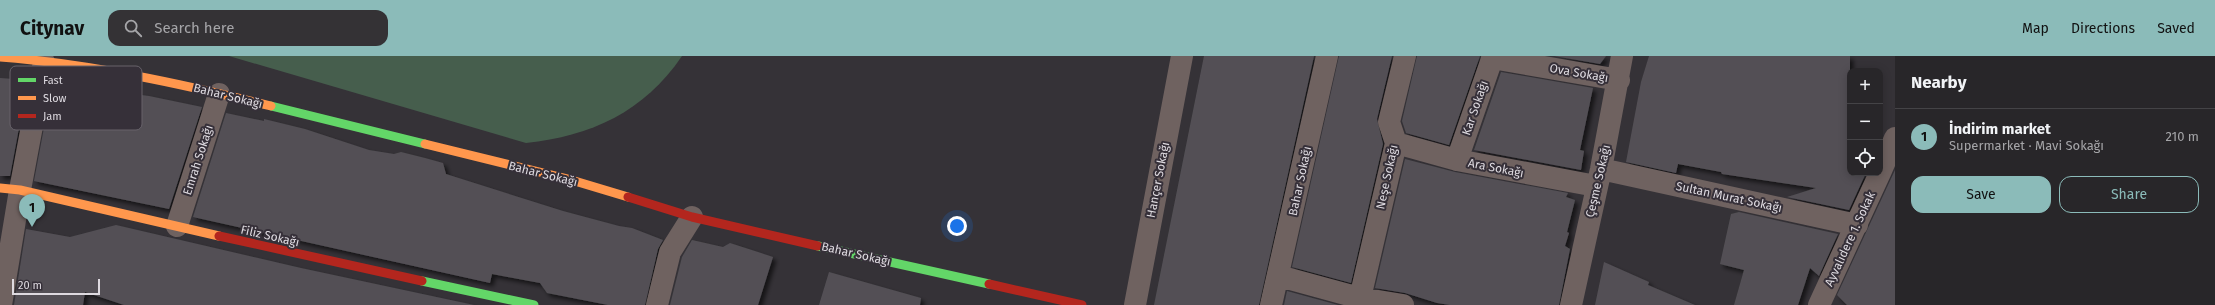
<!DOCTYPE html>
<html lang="en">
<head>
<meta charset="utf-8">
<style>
  :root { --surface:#282629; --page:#343235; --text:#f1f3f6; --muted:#a5a5a8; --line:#444346; --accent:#8bbbb9 }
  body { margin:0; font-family:"Fira Sans",sans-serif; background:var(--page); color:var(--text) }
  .controls { position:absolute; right:12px; top:12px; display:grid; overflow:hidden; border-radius:8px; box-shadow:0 2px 10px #0003 }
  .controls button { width:36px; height:36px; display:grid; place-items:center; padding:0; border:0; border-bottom:1px solid var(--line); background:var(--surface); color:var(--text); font:20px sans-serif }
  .scale { position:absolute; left:12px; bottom:10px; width:88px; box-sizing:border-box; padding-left:4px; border:2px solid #dedae0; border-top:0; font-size:11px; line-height:14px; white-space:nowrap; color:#dedae0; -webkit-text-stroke:3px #363039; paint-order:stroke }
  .you { position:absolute; left:957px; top:170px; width:14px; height:14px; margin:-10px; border:3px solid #fff; border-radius:50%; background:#1a73e8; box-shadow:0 0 0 6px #1a73e833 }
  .badge { display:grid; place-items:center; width:26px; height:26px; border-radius:50%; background:var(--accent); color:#111; font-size:13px; font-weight:700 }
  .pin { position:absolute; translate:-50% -33px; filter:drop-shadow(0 1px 2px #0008) }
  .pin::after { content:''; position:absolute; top:21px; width:14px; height:12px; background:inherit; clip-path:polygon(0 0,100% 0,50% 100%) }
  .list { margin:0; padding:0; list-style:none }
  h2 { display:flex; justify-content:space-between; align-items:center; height:52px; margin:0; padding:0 16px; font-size:17px }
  h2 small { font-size:13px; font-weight:400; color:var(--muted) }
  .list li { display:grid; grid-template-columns:26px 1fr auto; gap:12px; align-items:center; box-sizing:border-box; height:56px; padding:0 16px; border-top:1px solid var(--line) }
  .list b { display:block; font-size:15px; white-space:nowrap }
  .list p { margin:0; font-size:13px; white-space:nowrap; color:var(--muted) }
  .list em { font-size:13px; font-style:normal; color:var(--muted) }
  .actions { display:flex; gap:8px; padding:12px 16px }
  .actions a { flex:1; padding:9px 0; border:1px solid var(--accent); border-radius:12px; text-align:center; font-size:14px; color:var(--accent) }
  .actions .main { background:var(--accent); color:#111 }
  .icon { flex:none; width:22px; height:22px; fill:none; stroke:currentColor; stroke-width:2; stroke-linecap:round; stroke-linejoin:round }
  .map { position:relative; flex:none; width:1895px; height:249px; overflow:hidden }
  header { display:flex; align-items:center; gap:24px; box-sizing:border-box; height:56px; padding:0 20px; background:var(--accent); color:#111 }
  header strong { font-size:19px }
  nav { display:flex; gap:22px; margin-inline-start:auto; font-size:14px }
  .search { width:280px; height:36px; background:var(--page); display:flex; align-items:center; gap:10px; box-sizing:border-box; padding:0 14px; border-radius:12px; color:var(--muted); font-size:15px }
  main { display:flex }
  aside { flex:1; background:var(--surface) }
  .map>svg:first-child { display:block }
</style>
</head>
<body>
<header>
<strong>Citynav</strong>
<div class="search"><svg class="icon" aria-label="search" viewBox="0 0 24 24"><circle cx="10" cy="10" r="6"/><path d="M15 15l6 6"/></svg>Search here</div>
<nav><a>Map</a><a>Directions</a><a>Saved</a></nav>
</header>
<main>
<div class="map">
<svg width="1895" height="249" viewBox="0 0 1895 249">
  <defs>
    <filter id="shadow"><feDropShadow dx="3.5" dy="3.5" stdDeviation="2" flood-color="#0009"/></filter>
  </defs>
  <rect width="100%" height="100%" fill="#353237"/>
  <path fill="#465e4d" d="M229 0H682C644 56 591 80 526 87Z"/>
  <path fill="#535055" filter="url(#shadow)" d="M1204 0H1314L1259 249H1154Z
    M1339 0H1392L1377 63 1383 88 1351 227 1292 211Z
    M1417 0H1480L1449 89 1406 77 1402 65Z
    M1554 0H1606L1600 8Z
    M1649 0H1850V117H1866L1849 154 1787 141 1816 132 1722 118 1721 116 1678 108 1676 117 1626 106 1641 26Z
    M1501 16 1593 32 1580 94 1584 95 1581 114 1474 94Z
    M0 22 28 24 10 120H0Z
    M53 24H64L80 32 107 39 109 35 149 40 202 51 169 153 34 125Z
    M226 57 264 65V63L305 73 369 94 394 98 401 96 425 102 443 107 446 118 563 155 619 170 632 172 663 184 658 193 645 249H608L547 237 540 227 492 218 490 227 193 161Z
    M1405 103 1455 116 1568 137 1566 141 1575 144 1567 176 1569 177 1565 190 1570 193 1559 249H1450L1437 247 1405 237 1375 232Z
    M1895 114V249H1847L1837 239Z
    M1739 156 1838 178 1819 220 1810 212 1798 249H1734L1744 214 1720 208 1731 158Z
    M116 169 301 212 474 249H124L85 236 83 249H14L26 173 70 181Z
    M692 184 723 191 730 187 773 201 758 249H670L682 201Z
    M1604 206 1649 226 1648 229 1695 249H1595Z
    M829 216 921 242 920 249H819Z
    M1287 235 1338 249H1284Z"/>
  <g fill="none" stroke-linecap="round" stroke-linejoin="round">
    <path stroke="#6f6260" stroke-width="22" d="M1492 2 1619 24
      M1396 87 1457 104 1596 130
      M1457 104 1493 0
      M1601 113 1857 169
      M1880 117 1895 82
      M177 170 219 38
      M1279 220 1360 242 1403 249
      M1360 242 1396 87 1389 66 1405 0
      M1 249 20 134 44 6
      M657 249 670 196 692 161
      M1135 249 1182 0
      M1271 249 1327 0
      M1571 249 1601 113 1622 0
      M1819 249 1880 117"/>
    <path stroke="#63d668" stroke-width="9" d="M271 50 425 88
      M818 190 989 228
      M422 225 534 249"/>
    <path stroke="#ff974d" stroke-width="9" d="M0 1C91 8 182 28 271 50
      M425 88 568 123 628 141
      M0 132 20 134 219 180"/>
    <path stroke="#b3261e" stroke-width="9" d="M628 141 692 161 818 190
      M219 180 422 225
      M989 228 1082 249"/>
  </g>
  <g text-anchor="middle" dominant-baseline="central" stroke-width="4" stroke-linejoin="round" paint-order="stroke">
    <g font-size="12" fill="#dedae0" stroke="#363039">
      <text transform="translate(1579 17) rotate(10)">Ova Sokağı</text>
      <text transform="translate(228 40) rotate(14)">Bahar Sokağı</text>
      <text transform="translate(1475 52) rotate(-71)">Kar Sokağı</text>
      <text transform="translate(198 104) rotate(-72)">Emrah Sokağı</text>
      <text transform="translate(1496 112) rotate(11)">Ara Sokağı</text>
      <text transform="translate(543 118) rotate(14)">Bahar Sokağı</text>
      <text transform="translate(1387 121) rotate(-78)">Neşe Sokağı</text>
      <text transform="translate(1158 124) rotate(-79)">Hançer Sokağı</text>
      <text transform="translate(1300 125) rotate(-78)">Bahar Sokağı</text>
      <text transform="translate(1598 125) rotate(-77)">Çeşme Sokağı</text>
      <text transform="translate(1729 141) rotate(12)">Sultan Murat Sokağı</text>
      <text transform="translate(270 180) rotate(13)">Filiz Sokağı</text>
      <text transform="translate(1850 183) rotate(-65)">Ayvalıdere 1. Sokak</text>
      <text transform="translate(856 198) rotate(13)">Bahar Sokağı</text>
    </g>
  </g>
  <rect x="10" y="10" width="132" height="64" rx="6" fill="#363039" stroke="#68636b" stroke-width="1"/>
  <rect x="18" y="22" width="18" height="4" fill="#63d668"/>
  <rect x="18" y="40" width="18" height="4" fill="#ff974d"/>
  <rect x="18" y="58" width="18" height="4" fill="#b3261e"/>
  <g font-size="11" fill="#dedae0">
    <text x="43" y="28">Fast</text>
    <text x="43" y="46">Slow</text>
    <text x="43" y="64">Jam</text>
  </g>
</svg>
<div class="controls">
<button>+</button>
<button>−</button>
<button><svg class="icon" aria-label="locate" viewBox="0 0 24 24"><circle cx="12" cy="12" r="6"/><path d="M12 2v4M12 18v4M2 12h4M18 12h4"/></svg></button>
</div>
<div class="scale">20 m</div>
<div class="you"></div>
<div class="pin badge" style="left:32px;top:171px">1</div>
</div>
<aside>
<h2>Nearby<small></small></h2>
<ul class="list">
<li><span class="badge">1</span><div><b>İndirim market</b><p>Supermarket · Mavi Sokağı</p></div><em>210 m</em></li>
</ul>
<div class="actions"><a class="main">Save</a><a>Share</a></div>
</aside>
</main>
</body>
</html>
